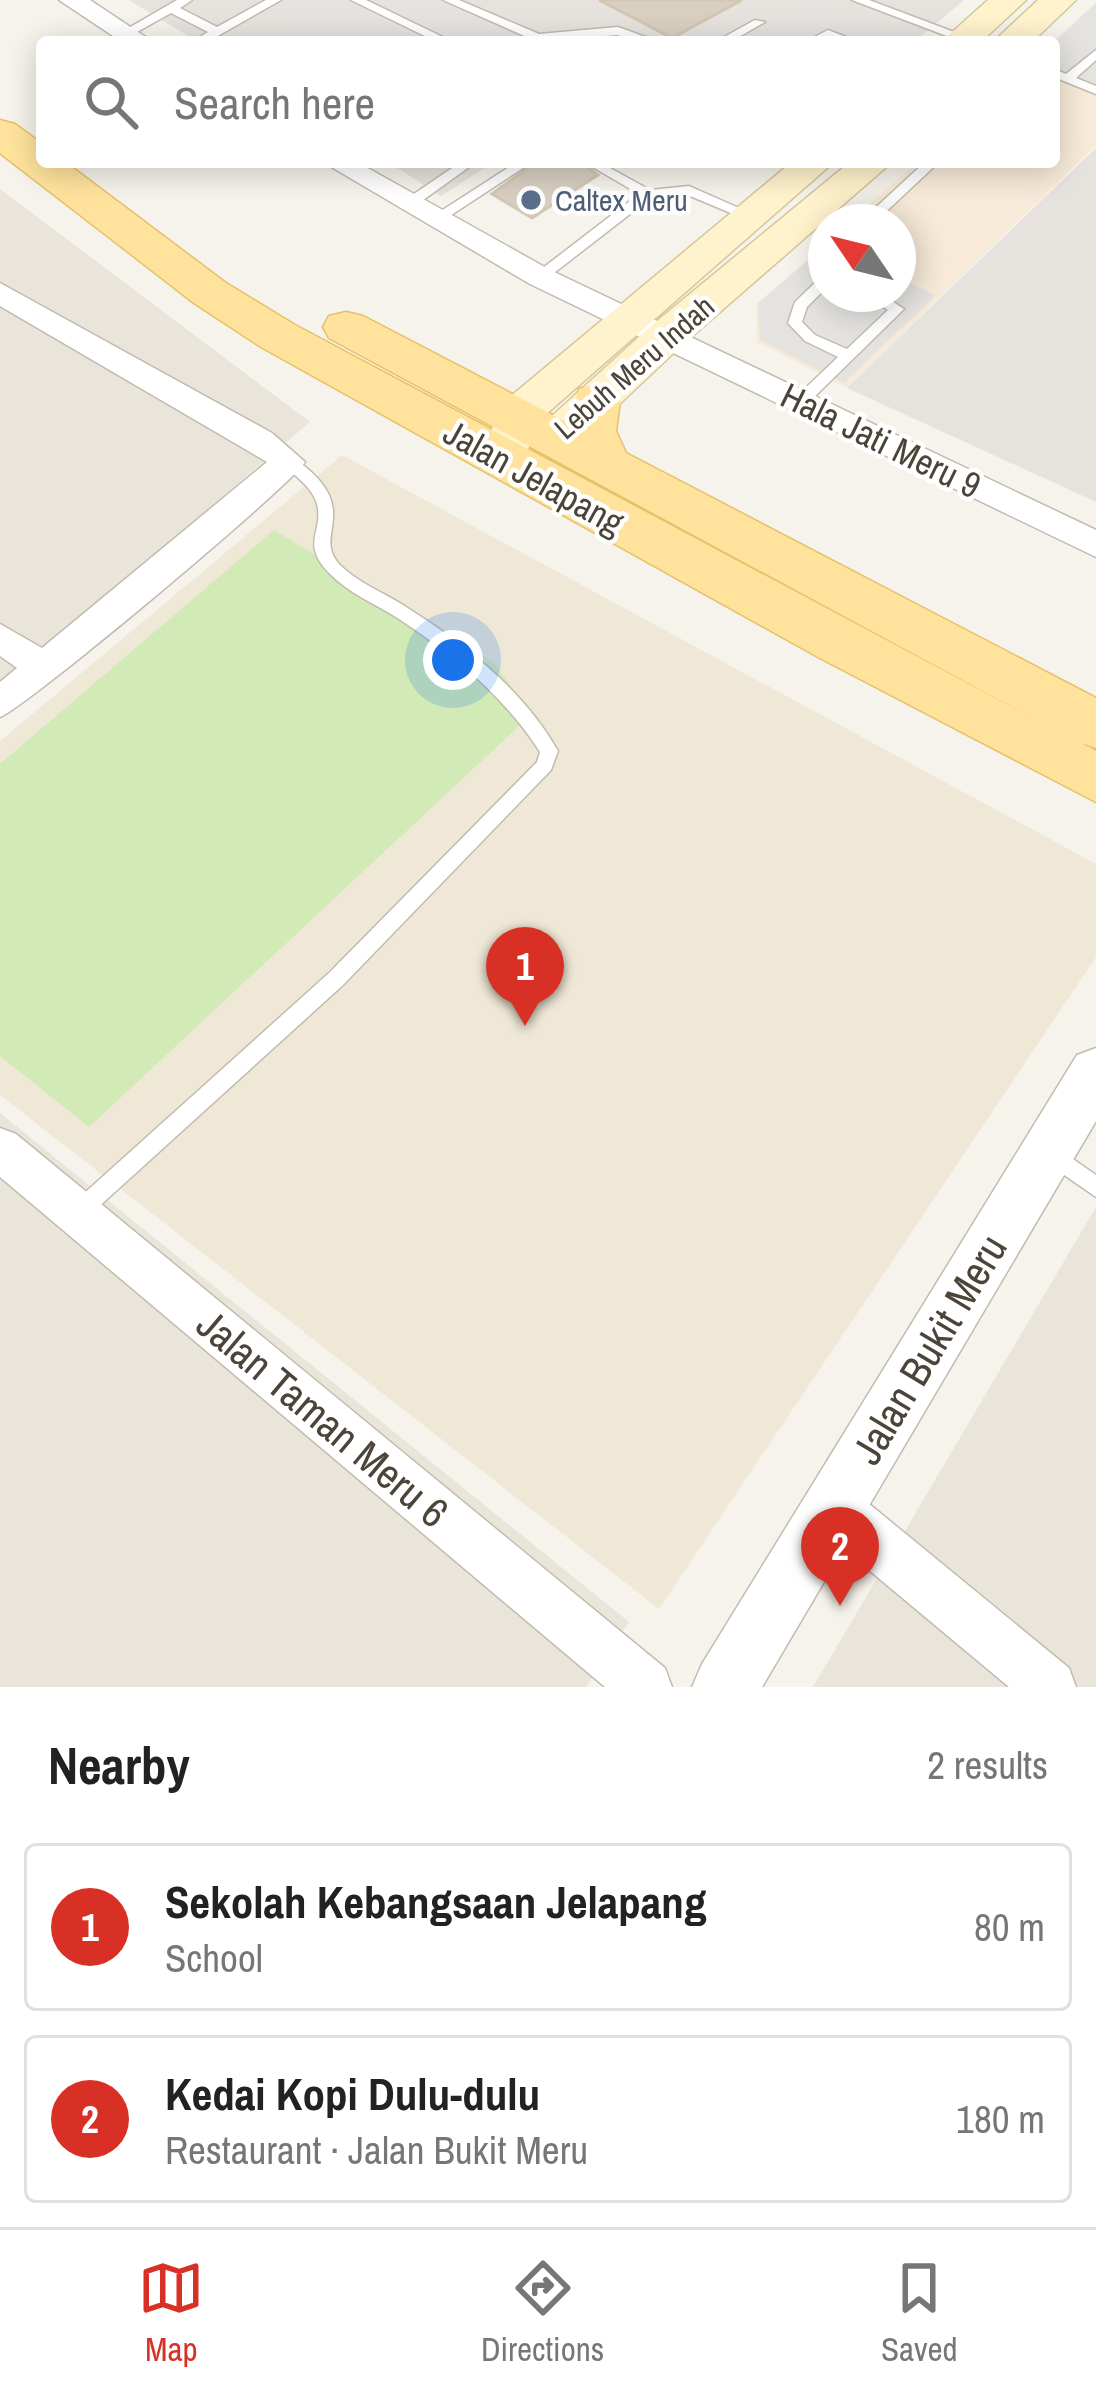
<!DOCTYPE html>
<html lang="en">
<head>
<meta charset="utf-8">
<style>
  :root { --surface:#fff; --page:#f2f2f2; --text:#222; --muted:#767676; --line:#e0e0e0; --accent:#d93025 }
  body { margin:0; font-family:"Archivo Narrow",sans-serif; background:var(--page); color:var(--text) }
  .compass { position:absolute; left:808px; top:204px; width:108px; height:108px; border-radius:50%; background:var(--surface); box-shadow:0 6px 30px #0003; rotate:305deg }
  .you { position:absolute; left:453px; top:660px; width:42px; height:42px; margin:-30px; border:9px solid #fff; border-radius:50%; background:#1a73e8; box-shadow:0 0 0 18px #1a73e833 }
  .badge { display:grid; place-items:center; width:78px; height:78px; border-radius:50%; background:var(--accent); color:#fff; font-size:39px; font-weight:700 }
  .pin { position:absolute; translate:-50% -99px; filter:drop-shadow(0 3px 6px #0008) }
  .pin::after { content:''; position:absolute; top:63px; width:42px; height:36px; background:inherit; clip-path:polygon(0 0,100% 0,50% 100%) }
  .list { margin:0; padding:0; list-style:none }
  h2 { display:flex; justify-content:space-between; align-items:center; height:156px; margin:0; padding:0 48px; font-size:51px }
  h2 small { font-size:39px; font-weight:400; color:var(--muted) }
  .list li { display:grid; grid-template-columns:78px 1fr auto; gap:36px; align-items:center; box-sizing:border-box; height:168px; margin:0 24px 24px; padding:0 24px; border:3px solid var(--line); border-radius:12px }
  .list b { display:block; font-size:45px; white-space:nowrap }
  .list p { margin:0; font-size:39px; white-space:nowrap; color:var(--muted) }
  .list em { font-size:39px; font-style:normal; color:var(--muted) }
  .icon { flex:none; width:66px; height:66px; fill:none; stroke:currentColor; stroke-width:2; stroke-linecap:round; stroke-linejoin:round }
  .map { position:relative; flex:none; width:1096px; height:1687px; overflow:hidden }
  .search { position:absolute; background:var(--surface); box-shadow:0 6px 30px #0003; left:36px; right:36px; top:36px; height:132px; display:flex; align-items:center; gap:30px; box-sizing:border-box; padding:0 42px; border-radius:12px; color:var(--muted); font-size:45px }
  .sheet { height:540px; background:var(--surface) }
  nav { display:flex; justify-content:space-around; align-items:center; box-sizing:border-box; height:168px; border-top:3px solid var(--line); background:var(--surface); font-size:33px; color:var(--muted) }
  nav a { display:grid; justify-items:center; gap:6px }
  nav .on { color:var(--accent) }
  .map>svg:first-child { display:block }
</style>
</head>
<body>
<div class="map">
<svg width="1096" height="1687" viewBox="0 0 1096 1687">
  <rect width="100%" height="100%" fill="#f6f3ec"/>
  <path fill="#eae5da" d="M0 189 310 422 0 687Z
    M0 1113 629 1622 586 1687H0Z
    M1096 1207V1687H813Z"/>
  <path fill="#f7ead8" d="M1096 3V145L847 388 757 342 756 306 826 243V294H898V222H850L917 162H1054L1052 42Z"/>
  <path fill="#e6e2dd" d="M129 0H964L914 42H198Z
    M1096 148V502L847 388Z
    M388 162H494L441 196Z"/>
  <path fill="#efe8d6" d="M342 455 1096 864V957L659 1609 0 1095V741Z"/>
  <path fill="#d2eab5" d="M274 530 493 662 532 714 89 1127 0 1056V764Z"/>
  <path fill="#e5e3e0" d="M297 0H424L519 42H328L270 14Z
    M1096 3V89L1054 73V42Z
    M815 4 906 41 753 42Z
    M826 245V294H898V278L936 295 844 383 760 340 758 303Z"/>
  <path fill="#d8cfc1" stroke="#d3c7b4" stroke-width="3" d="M599 0H742L672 38Z
    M536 162H580L598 175 532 218 492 194Z"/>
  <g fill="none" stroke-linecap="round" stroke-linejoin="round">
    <g stroke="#c2bbae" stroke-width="3">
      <path id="service" d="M177 0H192L180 8 217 27 266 0H281L207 42H192L208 32 171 13 130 36 120 33Z
        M351 0H366L453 42H437Z
        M443 0H459L539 34 618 27 659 42H641L617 35 538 42Z
        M852 0H869L970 38 960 41Z
        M755 20 765 22 730 42H715Z
        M828 30 851 39 853 42H837L828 38 821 42H805Z
        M1096 50V60L1076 78 1096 86V94L1054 77V69L1066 74Z
        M461 162H476L412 208H402V202Z
        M517 162H532L439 223 434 224 427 220Z
        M584 162H599L650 190 689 186 757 216 755 219H745L683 193 652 197 545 280H535V274L639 194Z
        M925 162H939L875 222H860Z
        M826 254V288L807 307 802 322 815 335 847 349 888 310 863 294H881L904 309 806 405 801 406 794 401 796 397 838 357 805 341 788 323 795 302 820 278 810 268 821 255Z
        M289 457C309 466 333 489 333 512 334 533 323 547 340 565 357 582 382 592 403 605 463 643 522 688 558 751L551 770 343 985 84 1220 77 1223 70 1220 67 1213 70 1206 329 973 537 762 540 752C504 696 454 655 399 619 376 604 348 593 329 573 300 543 324 532 317 504 312 486 293 475 281 462Z
        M1051 1144 1096 1175V1197L1044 1161 1041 1154 1044 1147Z"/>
    </g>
    <g stroke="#c2bbae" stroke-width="3">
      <path id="minor" d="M59 0H90L153 42H122Z
        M323 162H357L550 270 1096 530V557L530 284Z
        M0 283 272 433 305 462C292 485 23 710 0 717V682L17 668 0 656V624L42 648 267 462 0 306Z
        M0 1128 16 1134 665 1668 672 1687H605L0 1177Z
        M833 1482 851 1489 1069 1668 1076 1687H1009L815 1525 808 1507 815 1489Z"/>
    </g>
    <g stroke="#c2bbae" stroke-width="3">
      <path id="tertiary" d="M1096 1048V1121L762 1687H692L702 1664 1077 1055Z"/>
    </g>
    <g stroke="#d6c79b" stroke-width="3">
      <path id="secondary" d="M988 0H1026L981 42H941Z
        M1038 0H1076L1032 42H993Z
        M792 162H834L536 423 521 473 505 478 489 473 482 462 499 406Z
        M850 162H892L681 346 574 447 558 452 542 447 536 436 542 425 651 326Z"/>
    </g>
    <g stroke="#e6c16a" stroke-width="3">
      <path id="primary" d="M0 120 15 124 42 144V162H65L226 283 295 325 1040 722 329 338 323 327 329 316 346 312 363 316 568 423 579 389 596 384 613 389 620 401 616 431 626 453 1096 698V748L1081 743 1096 751V802L818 657 261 347 194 303 0 153Z"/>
    </g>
    <use href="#service" fill="#fff" fill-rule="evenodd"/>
    <use href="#minor" fill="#fff" fill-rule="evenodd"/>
    <use href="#tertiary" fill="#fff" fill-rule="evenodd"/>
    <use href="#secondary" fill="#fff3cd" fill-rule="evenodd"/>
    <use href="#primary" fill="#ffe39c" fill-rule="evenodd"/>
  </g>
  <circle fill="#5c6f8a" stroke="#fff" stroke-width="4.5" cx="531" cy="200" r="12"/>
  <g text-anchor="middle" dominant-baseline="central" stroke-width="9" stroke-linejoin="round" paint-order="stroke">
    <g font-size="30" fill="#4e5e75" stroke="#fff" text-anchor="start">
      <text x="555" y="200">Caltex Meru</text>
    </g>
    <g font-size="30" fill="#4b4439" stroke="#fff">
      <text transform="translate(634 367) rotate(-41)">Lebuh Meru Indah</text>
    </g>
    <g font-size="36" fill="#4b4439" stroke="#fff">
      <text transform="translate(881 440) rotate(26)">Hala Jati Meru 9</text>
      <text transform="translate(534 477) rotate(29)">Jalan Jelapang</text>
    </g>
    <g font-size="42" fill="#4b4439" stroke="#fff">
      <text transform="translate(929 1349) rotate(-59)">Jalan Bukit Meru</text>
      <text transform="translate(323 1418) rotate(40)">Jalan Taman Meru 6</text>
    </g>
  </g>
</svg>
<svg class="compass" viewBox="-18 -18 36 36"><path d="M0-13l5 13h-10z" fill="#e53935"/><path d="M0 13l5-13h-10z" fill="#767676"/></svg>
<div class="you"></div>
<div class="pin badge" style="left:525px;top:1026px">1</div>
<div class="pin badge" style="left:840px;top:1606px">2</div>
<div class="search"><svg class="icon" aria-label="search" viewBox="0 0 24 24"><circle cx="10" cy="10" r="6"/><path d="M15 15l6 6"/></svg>Search here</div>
</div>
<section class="sheet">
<h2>Nearby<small>2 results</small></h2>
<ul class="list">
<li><span class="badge">1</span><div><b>Sekolah Kebangsaan Jelapang</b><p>School</p></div><em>80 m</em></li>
<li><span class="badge">2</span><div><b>Kedai Kopi Dulu-dulu</b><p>Restaurant · Jalan Bukit Meru</p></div><em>180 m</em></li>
</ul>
</section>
<nav>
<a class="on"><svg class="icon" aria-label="map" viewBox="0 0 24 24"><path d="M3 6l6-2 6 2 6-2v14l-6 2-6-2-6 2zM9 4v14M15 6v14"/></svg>Map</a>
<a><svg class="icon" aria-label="directions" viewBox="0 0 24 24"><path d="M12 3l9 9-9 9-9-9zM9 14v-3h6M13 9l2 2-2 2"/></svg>Directions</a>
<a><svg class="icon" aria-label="saved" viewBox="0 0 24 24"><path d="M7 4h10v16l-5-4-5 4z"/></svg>Saved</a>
</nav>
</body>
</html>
